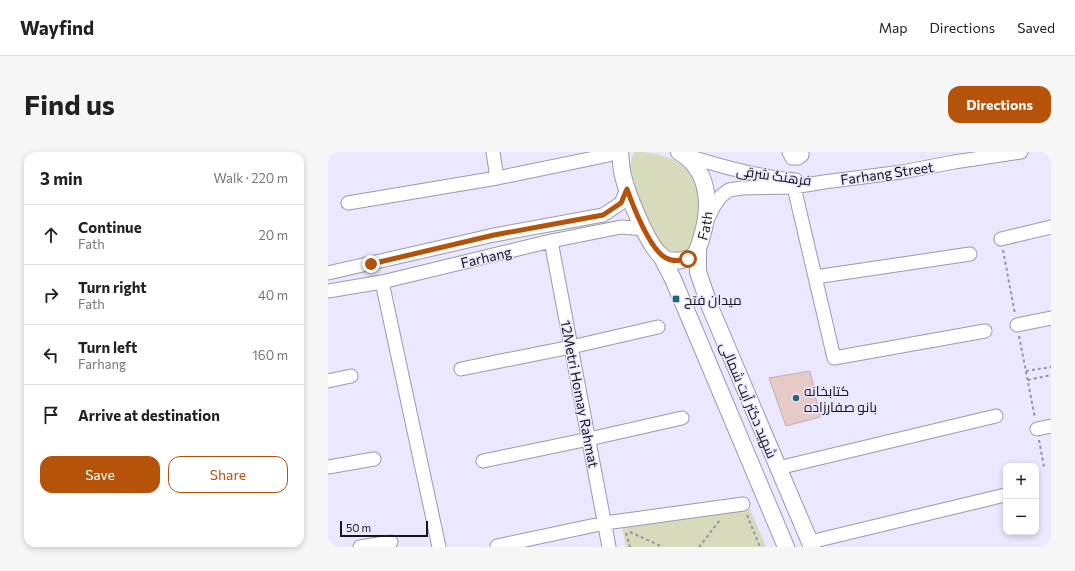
<!DOCTYPE html>
<html lang="en">
<head>
<meta charset="utf-8">
<style>
  :root { --surface:#fff; --page:#f6f6f6; --text:#202124; --muted:#757577; --line:#e0e0e0; --accent:#b45309 }
  body { margin:0; font-family:Commissioner,Cairo,sans-serif; background:var(--page); color:var(--text) }
  .controls { position:absolute; right:12px; bottom:12px; display:grid; overflow:hidden; border-radius:8px; box-shadow:0 2px 6px #0003 }
  .controls button { width:36px; height:36px; display:grid; place-items:center; padding:0; border:0; border-bottom:1px solid var(--line); background:var(--surface); color:var(--text); font:20px sans-serif }
  .scale { position:absolute; left:12px; bottom:10px; width:88px; box-sizing:border-box; padding-left:4px; border:2px solid #17161e; border-top:0; font-size:11px; line-height:14px; white-space:nowrap; color:#17161e; -webkit-text-stroke:3px #eae7fe; paint-order:stroke }
  .stop { position:absolute; width:12px; height:12px; margin:-9px; border:3px solid #b45309; border-radius:50%; background:#fff }
  .stop.end { background:#b45309; border-color:#fff; box-shadow:0 1px 4px #0008 }
  .list { margin:0; padding:0; list-style:none }
  h2 { display:flex; justify-content:space-between; align-items:center; height:52px; margin:0; padding:0 16px; font-size:17px }
  h2 small { font-size:13px; font-weight:400; color:var(--muted) }
  .list li { display:grid; grid-template-columns:26px 1fr auto; gap:12px; align-items:center; box-sizing:border-box; height:60px; padding:0 16px; border-top:1px solid var(--line) }
  .list b { display:block; font-size:15px; white-space:nowrap }
  .list p { margin:0; font-size:13px; white-space:nowrap; color:var(--muted) }
  .list em { font-size:13px; font-style:normal; color:var(--muted) }
  .actions { display:flex; gap:8px; padding:12px 16px }
  .actions a { flex:1; padding:9px 0; border:1px solid var(--accent); border-radius:12px; text-align:center; font-size:14px; color:var(--accent) }
  .actions .main { background:var(--accent); color:#fff }
  .icon { flex:none; width:22px; height:22px; fill:none; stroke:currentColor; stroke-width:2; stroke-linecap:round; stroke-linejoin:round }
  .map { position:relative; flex:none; width:723px; height:395px; overflow:hidden; border-radius:12px }
  header { display:flex; align-items:center; gap:24px; box-sizing:border-box; height:56px; padding:0 20px; background:var(--surface); border-bottom:1px solid var(--line) }
  header strong { font-size:19px }
  nav { display:flex; gap:22px; margin-inline-start:auto; font-size:14px }
  .intro { display:flex; align-items:center; justify-content:space-between; box-sizing:border-box; height:96px; padding:0 24px }
  h1 { margin:0; font-size:28px }
  .button { padding:10px 18px; border-radius:12px; background:var(--accent); color:#fff; font-size:14px; font-weight:700 }
  main { display:flex; gap:24px; padding:0 24px }
  aside { flex:1; background:var(--surface); border-radius:12px; box-shadow:0 2px 6px #0003 }
  .map>svg:first-child { display:block }
</style>
</head>
<body>
<header>
<strong>Wayfind</strong>
<nav><a>Map</a><a>Directions</a><a>Saved</a></nav>
</header>
<div class="intro"><h1>Find us</h1><a class="button">Directions</a></div>
<main>
<aside>
<h2>3 min<small>Walk · 220 m</small></h2>
<ul class="list">
<li><svg class="icon" aria-label="ahead" viewBox="0 0 24 24"><path d="M12 20V5M6 11l6-6 6 6"/></svg><div><b>Continue</b><p>Fath</p></div><em>20 m</em></li>
<li><svg class="icon" aria-label="right" viewBox="0 0 24 24"><path d="M7 20v-9h11M14 6l5 5-5 5"/></svg><div><b>Turn right</b><p>Fath</p></div><em>40 m</em></li>
<li><svg class="icon" aria-label="left" viewBox="0 0 24 24"><path d="M17 20v-9H6M10 6l-5 5 5 5"/></svg><div><b>Turn left</b><p>Farhang</p></div><em>160 m</em></li>
<li><svg class="icon" aria-label="arrive" viewBox="0 0 24 24"><path d="M6 21V4h12l-3 4 3 4H6"/></svg><div><b>Arrive at destination</b></div></li>
</ul>
<div class="actions"><a class="main">Save</a><a>Share</a></div>
</aside>
<div class="map">
<svg width="723" height="395" viewBox="0 0 723 395">
  <rect width="100%" height="100%" fill="#eae7fe"/>
  <path fill="#d8dbbb" d="M306 0C334 0 349 7 369 26L374 66 362 100H341L329 90 300 20Z
    M422 357 438 395H298L294 375Z"/>
  <path fill="#e5cac8" stroke="#c6acaa" d="M482 219 492 265 458 274 441 226Z"/>
  <g fill="none" stroke-linecap="round" stroke-linejoin="round">
    <g stroke="#9c99ae" stroke-width="15">
      <path id="minor" d="M165 0 169 26
        M461 0 464 6H470L474 3V0
        M357 3C394 15 430 25 468 28
        M466 35 506 206 657 179
        M20 51 169 26 281 3
        M379 68 386 54 393 44 401 38 414 36 466 35 496 30 574 20 626 10 693 0
        M673 87 723 75
        M223 89 281 395
        M0 121 166 83 275 63 293 51 299 37
        M487 125 642 102
        M54 130 111 395
        M0 139 54 130 223 89 293 75 317 77
        M689 173 723 166
        M133 217 243 195 330 175
        M0 229 23 224
        M709 277 723 274
        M155 309 261 287 354 266
        M0 315 46 307
        M450 316 668 264
        M482 390 677 343
        M169 394 277 371 415 352
        M32 395 63 390"/>
    </g>
    <g stroke="#9c99ae" stroke-width="18">
      <g id="major">
        <path id="s1" d="M292 0C293 8 293 16 295 24 300 44 318 88 331 102 337 108 346 110 354 108 359 107 364 105 367 102 371 97 372 90 374 84 383 54 382 18 351 0"/>
        <path d="M370 97V120L382 155 484 395"/>
        <path d="M332 102 345 127 458 395"/>
      </g>
    </g>
    <path stroke="#9492a3" stroke-width="2" stroke-dasharray="3 3" stroke-linecap="butt" d="M675 98 687 162
      M691 184 707 266
      M698 219 723 215
      M700 228 723 223
      M711 288 716 315
      M419 363 432 395
      M302 380 335 395
      M298 381 302 395
      M371 395 392 368"/>
    <use href="#minor" stroke="#fff" stroke-width="13"/>
    <use href="#major" stroke="#fff" stroke-width="16"/>
  </g>
  <g fill="none" stroke-linecap="round" stroke-linejoin="round">
    <path stroke="#b45309" stroke-width="5" d="M43 112 166 83 275 63 293 51 299 37C305 54 322 98 338 106 345 110 352 109 360 107"/>
  </g>
  <g fill="#25657a" stroke="#eae7fe" stroke-width="1.5">
    <rect x="344" y="143" width="8" height="8" rx="2"/>
    <circle cx="468" cy="246" r="4"/>
  </g>
  <g text-anchor="middle" dominant-baseline="central" stroke-width="3" stroke-linejoin="round" paint-order="stroke">
    <g font-size="14" fill="#17161e" stroke="#eae7fe">
      <text transform="translate(559 21) rotate(-8)">Farhang Street</text>
      <text transform="translate(446 23) rotate(8)">فرهنگ شرقی</text>
      <text stroke="none"><textPath href="#s1" startOffset="180">Fath</textPath></text>
      <text transform="translate(158 105) rotate(-13)">Farhang</text>
      <text transform="translate(252 242) rotate(79)">12Metri Homay Rahmat</text>
      <text transform="translate(421 248) rotate(67)">شهید دکتر آیت شمالی</text>
    </g>
    <g font-size="14" fill="#17161e" stroke="#eae7fe" text-anchor="start">
      <text x="356" y="147">میدان فتح</text>
      <text x="476" y="238">کتابخانه<tspan x="476" dy="16">بانو صفارزاده</tspan></text>
    </g>
  </g>
</svg>
<div class="controls">
<button>+</button>
<button>−</button>
</div>
<div class="scale">50 m</div>
<div class="stop" style="left:360px;top:107px"></div>
<div class="stop end" style="left:43px;top:112px"></div>
</div>
</main>
</body>
</html>
